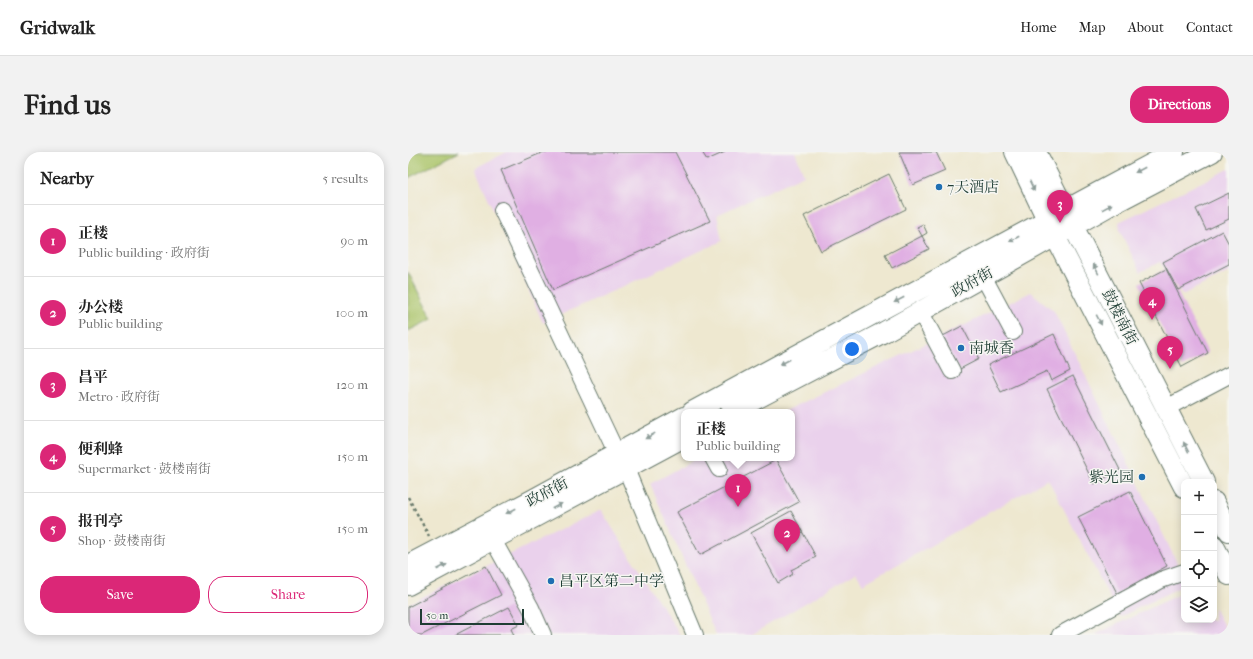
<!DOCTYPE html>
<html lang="en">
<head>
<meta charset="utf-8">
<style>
  :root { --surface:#fff; --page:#f2f2f2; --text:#222; --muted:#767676; --line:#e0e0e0; --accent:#db2777 }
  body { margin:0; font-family:"IM FELL French Canon","Noto Serif SC",serif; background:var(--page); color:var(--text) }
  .controls { position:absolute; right:12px; bottom:12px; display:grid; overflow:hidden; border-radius:8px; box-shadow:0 2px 10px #0003 }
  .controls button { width:36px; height:36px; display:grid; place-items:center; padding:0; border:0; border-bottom:1px solid var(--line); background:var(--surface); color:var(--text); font:20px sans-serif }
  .scale { position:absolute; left:12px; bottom:10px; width:104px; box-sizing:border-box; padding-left:4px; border:2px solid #1f3d34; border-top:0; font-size:11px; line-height:14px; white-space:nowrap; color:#1f3d34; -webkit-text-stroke:3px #f6f6f2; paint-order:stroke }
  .you { position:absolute; left:444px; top:197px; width:14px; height:14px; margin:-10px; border:3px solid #fff; border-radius:50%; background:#1a73e8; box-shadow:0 0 0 6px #1a73e833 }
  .badge { display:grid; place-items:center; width:26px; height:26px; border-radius:50%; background:var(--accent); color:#fff; font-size:13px; font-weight:700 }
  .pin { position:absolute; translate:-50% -33px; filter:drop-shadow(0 1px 2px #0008) }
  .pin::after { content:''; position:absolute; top:21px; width:14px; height:12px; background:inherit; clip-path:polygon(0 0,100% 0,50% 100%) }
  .popup { position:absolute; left:273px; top:257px; width:114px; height:52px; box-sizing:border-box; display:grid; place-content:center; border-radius:8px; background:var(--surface); filter:drop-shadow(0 1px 3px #0005); font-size:13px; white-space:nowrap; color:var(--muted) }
  .popup b { font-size:15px; color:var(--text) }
  .popup::after { content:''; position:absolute; left:50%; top:100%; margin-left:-8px; border:8px solid transparent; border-top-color:var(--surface) }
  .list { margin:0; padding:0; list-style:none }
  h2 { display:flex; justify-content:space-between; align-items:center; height:52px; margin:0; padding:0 16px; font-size:17px }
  h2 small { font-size:13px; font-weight:400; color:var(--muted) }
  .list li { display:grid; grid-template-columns:26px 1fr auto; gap:12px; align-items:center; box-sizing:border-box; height:72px; padding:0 16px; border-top:1px solid var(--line) }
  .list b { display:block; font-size:15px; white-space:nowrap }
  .list p { margin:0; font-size:13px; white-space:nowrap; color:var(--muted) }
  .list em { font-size:13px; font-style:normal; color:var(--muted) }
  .actions { display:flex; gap:8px; padding:12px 16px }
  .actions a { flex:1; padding:9px 0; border:1px solid var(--accent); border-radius:16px; text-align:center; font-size:14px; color:var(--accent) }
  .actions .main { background:var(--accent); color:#fff }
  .icon { flex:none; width:22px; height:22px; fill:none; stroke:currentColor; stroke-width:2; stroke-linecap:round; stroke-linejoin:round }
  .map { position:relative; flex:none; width:821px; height:483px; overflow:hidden; border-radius:16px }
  header { display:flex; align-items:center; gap:24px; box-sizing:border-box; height:56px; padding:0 20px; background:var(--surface); border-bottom:1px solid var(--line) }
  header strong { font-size:19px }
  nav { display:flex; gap:22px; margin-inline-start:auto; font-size:14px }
  .intro { display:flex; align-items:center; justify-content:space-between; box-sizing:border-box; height:96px; padding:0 24px }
  h1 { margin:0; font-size:28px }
  .button { padding:10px 18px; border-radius:16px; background:var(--accent); color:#fff; font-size:14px; font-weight:700 }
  main { display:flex; gap:24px; padding:0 24px }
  aside { flex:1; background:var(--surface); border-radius:16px; box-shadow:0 2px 10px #0003 }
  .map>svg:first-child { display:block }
</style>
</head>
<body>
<header>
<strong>Gridwalk</strong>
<nav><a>Home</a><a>Map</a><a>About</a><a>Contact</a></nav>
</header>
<div class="intro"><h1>Find us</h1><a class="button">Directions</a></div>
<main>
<aside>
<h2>Nearby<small>5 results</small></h2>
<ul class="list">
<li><span class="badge">1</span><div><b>正楼</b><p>Public building · 政府街</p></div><em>90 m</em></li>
<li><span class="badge">2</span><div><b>办公楼</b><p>Public building</p></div><em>100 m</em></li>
<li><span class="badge">3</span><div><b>昌平</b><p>Metro · 政府街</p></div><em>120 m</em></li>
<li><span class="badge">4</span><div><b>便利蜂</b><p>Supermarket · 鼓楼南街</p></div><em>150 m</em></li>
<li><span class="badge">5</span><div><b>报刊亭</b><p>Shop · 鼓楼南街</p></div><em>150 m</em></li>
</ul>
<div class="actions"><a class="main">Save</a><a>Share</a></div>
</aside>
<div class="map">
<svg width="821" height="483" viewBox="0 0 821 483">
  <rect width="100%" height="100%" fill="#f6f6f2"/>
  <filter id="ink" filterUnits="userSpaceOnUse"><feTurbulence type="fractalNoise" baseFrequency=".025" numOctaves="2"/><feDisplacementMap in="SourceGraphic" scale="8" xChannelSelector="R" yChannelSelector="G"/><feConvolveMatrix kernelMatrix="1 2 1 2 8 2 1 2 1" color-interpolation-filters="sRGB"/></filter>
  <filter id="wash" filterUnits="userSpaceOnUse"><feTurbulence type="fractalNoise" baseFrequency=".012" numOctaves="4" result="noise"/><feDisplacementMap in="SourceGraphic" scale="16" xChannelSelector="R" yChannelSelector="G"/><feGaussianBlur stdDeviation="0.9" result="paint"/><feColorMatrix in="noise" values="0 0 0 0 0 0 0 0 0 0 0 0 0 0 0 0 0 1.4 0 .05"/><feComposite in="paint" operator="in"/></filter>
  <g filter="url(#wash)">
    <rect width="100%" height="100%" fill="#eee8d0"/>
    <path fill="#ead1ec" d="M99 0H387L396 23 309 63 314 89 135 171 67 16Z
      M821 17V71L819 72 821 77V120L774 143 752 110 732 120 712 79 711 70Z
      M623 140 646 159 776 425V433L712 465 640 327 455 432 448 421 343 483H308L242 332 290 306H384V260H375L559 172Z
      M193 358 272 483H0V452Z
      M776 440V468H806V456L821 483H686Z"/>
    <path fill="#acc56b" stroke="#668150" d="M0 0H51L0 26Z
      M0 120 24 167 0 179Z"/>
    <g id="blocks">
      <path fill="#e0afe3" d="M136 0H267L302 69 145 138 93 18Z
        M294 0H317L299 8Z
        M491 0H528L537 19 505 33Z
        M481 22 498 57 413 99 396 64Z
        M821 41V67L798 78 788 57Z
        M515 72 519 81 514 84 509 75Z
        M814 79 821 92V112L770 138 755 110Z
        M514 84 521 97 484 116 477 103Z
        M758 117 800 201 774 215 731 131Z
        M554 174 571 207 552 217 535 184Z
        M646 182 662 219 643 229 639 219 593 240 580 213Z
        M665 224 712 318 686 332 639 237Z
        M368 308 391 350 292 403 269 360Z
        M722 339 759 414 709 441 670 365Z
        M383 359 408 405 383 418 385 422 370 431 343 381Z
        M78 414 93 443 14 483H0V455Z
        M101 455 111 473 103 477 106 483H47Z"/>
    </g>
  </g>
  <g filter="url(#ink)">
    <use href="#blocks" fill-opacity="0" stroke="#67796b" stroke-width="1"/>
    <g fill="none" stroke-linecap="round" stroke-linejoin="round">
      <g stroke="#67796b" stroke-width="18">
        <path id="minor" d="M94 58 209 302
          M575 124 605 180
          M512 159 544 219
          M758 255 764 253 821 223
          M305 306 311 317
          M218 317 287 483
          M85 388 123 456 135 483
          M652 483 753 428 776 420"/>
      </g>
      <g stroke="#67796b" stroke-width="22">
        <path id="major" d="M607 0 647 84 776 335
          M628 0 665 74 796 330
          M284 260 691 40 766 0
          M323 260 476 180 699 55 804 0
          M806 350 821 379
          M806 394 821 423
          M0 413 124 348 276 265
          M0 433 276 285"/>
      </g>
      <path stroke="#67796b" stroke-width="2.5" stroke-dasharray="3 3" stroke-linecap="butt" d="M0 345 21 384"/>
      <use href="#minor" stroke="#fff" stroke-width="16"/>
      <use href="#major" stroke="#fff" stroke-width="20"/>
    </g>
    <defs><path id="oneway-solid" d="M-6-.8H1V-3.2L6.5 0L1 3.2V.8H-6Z"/></defs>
    <g fill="#8f9e9a">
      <use href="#oneway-solid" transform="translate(732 18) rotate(152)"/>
      <use href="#oneway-solid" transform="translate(624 34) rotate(65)"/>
      <use href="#oneway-solid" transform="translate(699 55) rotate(-29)"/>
      <use href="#oneway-solid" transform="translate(606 87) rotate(152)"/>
      <use href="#oneway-solid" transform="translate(688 117) rotate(-117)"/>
      <use href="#oneway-solid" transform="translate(491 148) rotate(152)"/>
      <use href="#oneway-solid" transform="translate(691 168) rotate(63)"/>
      <use href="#oneway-solid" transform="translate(377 210) rotate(152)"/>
      <use href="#oneway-solid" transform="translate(242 284) rotate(151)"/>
      <use href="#oneway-solid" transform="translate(778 295) rotate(-117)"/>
      <use href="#oneway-solid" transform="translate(149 354) rotate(-28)"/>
      <use href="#oneway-solid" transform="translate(103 359) rotate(152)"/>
      <use href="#oneway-solid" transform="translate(34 415) rotate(-28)"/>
    </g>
  </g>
  <g fill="#1f6fb2" stroke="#f6f6f2" stroke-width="1.5">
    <circle cx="531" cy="35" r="4"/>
    <circle cx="553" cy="196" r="4"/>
    <circle cx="734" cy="325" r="4"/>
    <circle cx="143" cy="429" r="4"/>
  </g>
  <g text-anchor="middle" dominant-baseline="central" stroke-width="3" stroke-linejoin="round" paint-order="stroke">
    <g font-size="15" fill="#1f3d34" stroke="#f6f6f2" text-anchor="start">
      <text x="539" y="35">7天酒店</text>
      <text x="561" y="196">南城香</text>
      <text x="726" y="325" text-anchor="end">紫光园</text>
      <text x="151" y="429">昌平区第二中学</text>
    </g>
    <g font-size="15" fill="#1f3d34" stroke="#f6f6f2">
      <text transform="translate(564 130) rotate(-29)">政府街</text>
      <text transform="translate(712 165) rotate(63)">鼓楼南街</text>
      <text transform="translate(139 340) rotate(-28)">政府街</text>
    </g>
  </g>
</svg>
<div class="controls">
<button>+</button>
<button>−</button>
<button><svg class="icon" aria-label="locate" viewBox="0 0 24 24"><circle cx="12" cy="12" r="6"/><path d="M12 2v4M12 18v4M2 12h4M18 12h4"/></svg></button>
<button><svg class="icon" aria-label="layers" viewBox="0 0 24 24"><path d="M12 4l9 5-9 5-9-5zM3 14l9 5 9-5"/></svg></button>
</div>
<div class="scale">50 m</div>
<div class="you"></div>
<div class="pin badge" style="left:330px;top:355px">1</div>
<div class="popup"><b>正楼</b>Public building</div>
<div class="pin badge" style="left:379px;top:400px">2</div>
<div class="pin badge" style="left:652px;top:71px">3</div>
<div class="pin badge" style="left:744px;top:168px">4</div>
<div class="pin badge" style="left:762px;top:217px">5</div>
</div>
</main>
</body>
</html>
